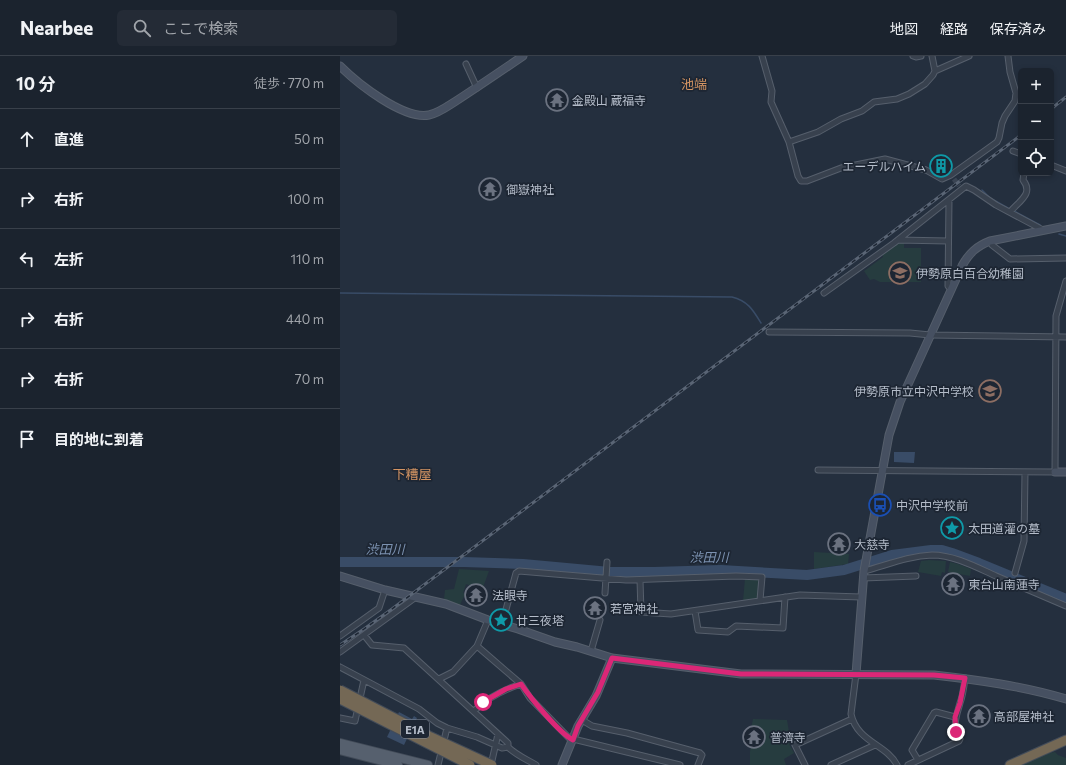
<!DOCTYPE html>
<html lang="ja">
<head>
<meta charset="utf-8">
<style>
  :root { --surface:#1b232e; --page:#242b36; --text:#f1f3f6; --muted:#a0a4aa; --line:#39404a }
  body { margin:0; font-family:Commissioner,"Noto Sans JP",sans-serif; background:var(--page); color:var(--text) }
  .controls { position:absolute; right:12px; top:12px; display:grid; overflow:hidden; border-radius:6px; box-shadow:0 2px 6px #0003 }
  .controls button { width:36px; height:36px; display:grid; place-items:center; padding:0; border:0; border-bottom:1px solid var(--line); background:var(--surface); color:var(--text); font:20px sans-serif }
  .stop { position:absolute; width:12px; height:12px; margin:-9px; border:3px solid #db2777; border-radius:50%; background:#fff }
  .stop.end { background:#db2777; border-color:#fff; box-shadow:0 1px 4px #0008 }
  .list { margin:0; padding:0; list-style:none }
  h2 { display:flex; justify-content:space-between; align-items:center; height:52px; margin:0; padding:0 16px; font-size:17px }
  h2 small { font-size:13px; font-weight:400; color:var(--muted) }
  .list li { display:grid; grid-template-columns:26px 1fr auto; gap:12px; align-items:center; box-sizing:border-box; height:60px; padding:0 16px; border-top:1px solid var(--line) }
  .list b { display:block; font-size:15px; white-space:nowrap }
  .list em { font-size:13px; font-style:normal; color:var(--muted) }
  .icon { flex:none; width:22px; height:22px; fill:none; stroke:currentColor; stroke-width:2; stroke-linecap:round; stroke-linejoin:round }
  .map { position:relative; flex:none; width:726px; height:709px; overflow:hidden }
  header { display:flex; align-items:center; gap:24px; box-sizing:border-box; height:56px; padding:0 20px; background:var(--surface); border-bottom:1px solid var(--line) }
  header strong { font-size:19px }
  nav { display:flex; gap:22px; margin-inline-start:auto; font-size:14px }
  .search { width:280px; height:36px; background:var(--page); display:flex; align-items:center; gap:10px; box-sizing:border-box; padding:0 14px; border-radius:6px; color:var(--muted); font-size:15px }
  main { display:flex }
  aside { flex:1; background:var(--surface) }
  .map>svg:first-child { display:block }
</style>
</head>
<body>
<header>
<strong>Nearbee</strong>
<div class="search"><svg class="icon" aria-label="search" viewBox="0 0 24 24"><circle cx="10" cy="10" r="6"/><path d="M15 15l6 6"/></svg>ここで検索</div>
<nav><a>地図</a><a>経路</a><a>保存済み</a></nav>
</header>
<main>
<aside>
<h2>10 分<small>徒歩 · 770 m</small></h2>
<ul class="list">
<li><svg class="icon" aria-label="ahead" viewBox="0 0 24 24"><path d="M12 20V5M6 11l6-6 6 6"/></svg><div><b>直進</b></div><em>50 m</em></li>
<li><svg class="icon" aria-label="right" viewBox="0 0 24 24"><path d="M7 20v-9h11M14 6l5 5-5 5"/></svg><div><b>右折</b></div><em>100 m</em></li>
<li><svg class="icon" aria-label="left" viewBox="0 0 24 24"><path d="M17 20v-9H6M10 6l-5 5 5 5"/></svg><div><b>左折</b></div><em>110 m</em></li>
<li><svg class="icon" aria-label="right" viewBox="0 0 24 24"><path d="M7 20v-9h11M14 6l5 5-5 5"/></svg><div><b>右折</b></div><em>440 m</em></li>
<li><svg class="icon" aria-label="right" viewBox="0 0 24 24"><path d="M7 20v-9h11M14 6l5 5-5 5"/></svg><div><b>右折</b></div><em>70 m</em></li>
<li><svg class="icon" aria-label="arrive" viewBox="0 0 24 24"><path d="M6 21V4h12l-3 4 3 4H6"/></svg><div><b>目的地に到着</b></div></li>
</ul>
</aside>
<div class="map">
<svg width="726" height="709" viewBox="0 0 726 709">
  <rect width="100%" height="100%" fill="#242f3e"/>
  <path fill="#263c3f" d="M557 186H564V192H581V226H540L534 223 530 224 524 215 543 201V197Z
    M474 496 509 498 508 508 474 513Z
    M589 504 606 505 605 517 602 516 601 520 578 516 581 505Z
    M610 506 618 508 631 513 630 520 608 516Z
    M119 513 149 515 142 534 126 528 123 537 125 538 119 551 104 543 105 534 114 533Z
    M405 522 418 523 420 524 418 542 403 545Z
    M413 663 447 664 451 687 449 688 454 697 444 703 446 709H410V696L413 678 410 677Z
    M715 696 718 699 726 702V709H680L703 698Z"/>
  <path fill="#394c67" d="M554 396H575L574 407 554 406Z
    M59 656 72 663 74 660 77 662 64 689 47 681Z"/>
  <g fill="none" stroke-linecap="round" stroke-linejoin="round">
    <path stroke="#394c67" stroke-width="1.5" d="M642 134 650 142 668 152
      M674 155 700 169
      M719 178 726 180
      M0 237 392 241C408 245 413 254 421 267"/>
    <path stroke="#394c67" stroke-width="10" d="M0 506H124L183 508 270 516H314L381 514 467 519 504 514 552 499 591 494H602L612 497 639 507 726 543"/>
    <path stroke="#3a4453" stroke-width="5" stroke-dasharray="5 2.5" stroke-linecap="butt" d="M614 123 619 130"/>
    <g stroke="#565f6c" stroke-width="7">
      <path id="street" d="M422 0 432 35 431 46 449 86 478 76 501 63 522 55 534 46 557 43 569 38 585 28 593 19 595 15 592 0
        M573 0 576 1 581 0
        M126 8 137 32
        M595 15 629 0
        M449 86 458 120 461 125H467L501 112 545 103 586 114 602 123 611 119 657 86 659 82 662 67 665 60 675 45 676 37 670 16 668 0
        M673 95 681 98
        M711 109 726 115
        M609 144 608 230 611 233
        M670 156C679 145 694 138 683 124L684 117
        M558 184 608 185
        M650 185 652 189 670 203 726 202
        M484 237 554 187 626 130 634 134 656 149 703 174
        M429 276 570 277 590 279 726 281
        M478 414 715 416 716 260 726 225
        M524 515C547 509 568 500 592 499 614 499 636 511 656 520 679 530 703 540 726 550
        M675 517 684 485 685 416
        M523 522 576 520
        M300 524 301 556 331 558 460 539 521 541
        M265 537 267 506
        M355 555 358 574 388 576 396 570 443 572 445 541
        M162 568 176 517 179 515 286 524 396 520 422 521 420 544
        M24 579 32 589 64 592 168 687V691C176 699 186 703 196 709
        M0 580 39 552 45 534
        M137 590 181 628 190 642 229 682 340 709
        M251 595 260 564
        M0 596 76 541
        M0 611 79 653 97 667 107 672 137 681 162 692 168 691
        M516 618 511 658C517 686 546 688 557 709
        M99 623 113 616 137 590 148 564
        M134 655C147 642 163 634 181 628
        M0 662 15 665 24 624
        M242 664 252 670 287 677 360 697 362 699 358 709
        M578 704 572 694 594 657 596 656 615 661
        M98 709 107 672
        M151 709 158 678
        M465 709 455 689 512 663
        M491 709 535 689
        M568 709 619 685 620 683C612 668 616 662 620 647 623 639 624 630 625 622"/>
    </g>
    <g stroke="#565f6c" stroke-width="9">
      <path id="secondary" d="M0 10C18 28 64 64 89 59 99 57 108 50 116 45 139 30 161 15 183 0
        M715 416H726
        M0 520 45 534 106 548 148 564 178 573 215 586 237 591 272 602 401 618 594 619C638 624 683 630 726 643
        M516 618 524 515 549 379 560 346 622 210C629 197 637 190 650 185L726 170
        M222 709 238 670 256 640 272 602"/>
    </g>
    <g stroke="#414a57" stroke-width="10">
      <path id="primary" d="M0 687 88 709
        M0 694 58 709"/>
    </g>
    <g stroke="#434c59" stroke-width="11">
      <path id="highway" d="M670 709 726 684"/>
    </g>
    <use href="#street" stroke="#38414e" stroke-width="5"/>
    <use href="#secondary" stroke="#465061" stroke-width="7"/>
    <use href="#primary" stroke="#56606e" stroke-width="8"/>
    <use href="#highway" stroke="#746855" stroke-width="9"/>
    <g stroke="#5a6575" stroke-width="3">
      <path id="rail" d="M711 53 726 41
        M0 589 24 573 52 553 681 79"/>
    </g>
    <use href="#rail" stroke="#1d2633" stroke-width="1.5" stroke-dasharray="4.5" stroke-linecap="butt"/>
    <g stroke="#434c59" stroke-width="11" stroke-linecap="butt">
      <path id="highway-bridge" d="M0 634 89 680 152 709
        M0 643 130 709"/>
    </g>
    <use href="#highway-bridge" stroke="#746855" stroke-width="9"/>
  </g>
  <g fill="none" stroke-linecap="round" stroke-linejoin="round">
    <path stroke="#db2777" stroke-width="5" d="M143 646 166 633 181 628C190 641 219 677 233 684L238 670 258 636 272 602 401 618 594 619 625 622 620 647 615 661 616 676"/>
  </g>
  <defs>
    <g id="temple-ring" transform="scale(1.15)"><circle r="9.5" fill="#1d2633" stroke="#6b7280" stroke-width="1.5"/><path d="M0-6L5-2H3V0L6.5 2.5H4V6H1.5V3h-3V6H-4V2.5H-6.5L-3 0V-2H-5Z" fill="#6b7280"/></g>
    <g id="building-ring" transform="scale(1.15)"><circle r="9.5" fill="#1d2633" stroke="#0f9aa8" stroke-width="1.5"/><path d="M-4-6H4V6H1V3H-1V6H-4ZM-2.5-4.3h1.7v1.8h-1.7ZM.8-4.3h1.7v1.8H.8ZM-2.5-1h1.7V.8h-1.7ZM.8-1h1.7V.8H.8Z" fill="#0f9aa8"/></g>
    <g id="school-ring" transform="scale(1.15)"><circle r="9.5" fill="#1d2633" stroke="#8d6e63" stroke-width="1.5"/><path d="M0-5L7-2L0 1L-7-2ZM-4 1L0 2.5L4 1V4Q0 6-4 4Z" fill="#8d6e63"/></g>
    <g id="bus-ring" transform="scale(1.15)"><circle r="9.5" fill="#1d2633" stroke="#1a4fb4" stroke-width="1.5"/><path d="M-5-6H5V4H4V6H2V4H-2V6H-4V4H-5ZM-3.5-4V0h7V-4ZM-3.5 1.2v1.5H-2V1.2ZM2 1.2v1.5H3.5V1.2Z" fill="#1a4fb4"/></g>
    <g id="sight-ring" transform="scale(1.15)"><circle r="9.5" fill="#1d2633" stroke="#0f9aa8" stroke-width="1.5"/><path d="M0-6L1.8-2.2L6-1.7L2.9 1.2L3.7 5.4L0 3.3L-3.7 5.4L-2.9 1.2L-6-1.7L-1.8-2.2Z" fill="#0f9aa8"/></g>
  </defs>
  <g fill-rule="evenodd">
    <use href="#temple-ring" x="217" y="44"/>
    <use href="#building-ring" x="601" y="110"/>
    <use href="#temple-ring" x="150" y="133"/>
    <use href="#school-ring" x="560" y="217"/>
    <use href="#school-ring" x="650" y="335"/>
    <use href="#bus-ring" x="540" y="449"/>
    <use href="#sight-ring" x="612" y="472"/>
    <use href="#temple-ring" x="499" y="488"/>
    <use href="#temple-ring" x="613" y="528"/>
    <use href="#temple-ring" x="136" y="539"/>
    <use href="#temple-ring" x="255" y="552"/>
    <use href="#sight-ring" x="161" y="564"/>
    <use href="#temple-ring" x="639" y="660"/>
    <use href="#temple-ring" x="414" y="681"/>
  </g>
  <g text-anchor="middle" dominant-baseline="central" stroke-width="3.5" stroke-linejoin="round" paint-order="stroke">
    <rect fill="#1d2633" stroke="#878f9c" stroke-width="1" x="61" y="664" width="28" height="18" rx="3"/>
    <g font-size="11" font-weight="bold" fill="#b4bcc9">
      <text x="75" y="673">E1A</text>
    </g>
    <g font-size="12" fill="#b4bcc9" stroke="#1d2633" text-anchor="start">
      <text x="232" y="44">金殿山 蔵福寺</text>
      <text x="586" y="110" text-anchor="end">エーデルハイム</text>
      <text x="166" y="133">御嶽神社</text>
      <text x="576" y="217">伊勢原白百合幼稚園</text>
      <text x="634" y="335" text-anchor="end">伊勢原市立中沢中学校</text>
      <text x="556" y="449">中沢中学校前</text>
      <text x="628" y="472">太田道灌の墓</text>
      <text x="514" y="488">大慈寺</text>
      <text x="628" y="528">東台山南蓮寺</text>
      <text x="152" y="539">法眼寺</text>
      <text x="270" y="552">若宮神社</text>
      <text x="176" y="564">廿三夜塔</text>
      <text x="654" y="660">高部屋神社</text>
      <text x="430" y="681">普濟寺</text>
    </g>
    <g font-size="13" fill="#d59563" stroke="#1d2633">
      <text x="354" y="28">池端</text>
      <text x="72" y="418">下糟屋</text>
    </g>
    <g font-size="13" font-style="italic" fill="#7c92b1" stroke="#1d2633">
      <text x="45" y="493">渋田川</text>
      <text x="369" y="501">渋田川</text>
    </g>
  </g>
</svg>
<div class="controls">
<button>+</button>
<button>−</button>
<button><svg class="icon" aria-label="locate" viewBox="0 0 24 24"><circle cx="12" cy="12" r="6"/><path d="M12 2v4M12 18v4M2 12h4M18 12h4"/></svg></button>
</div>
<div class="stop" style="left:143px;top:646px"></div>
<div class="stop end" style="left:616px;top:676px"></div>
</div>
</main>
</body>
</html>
